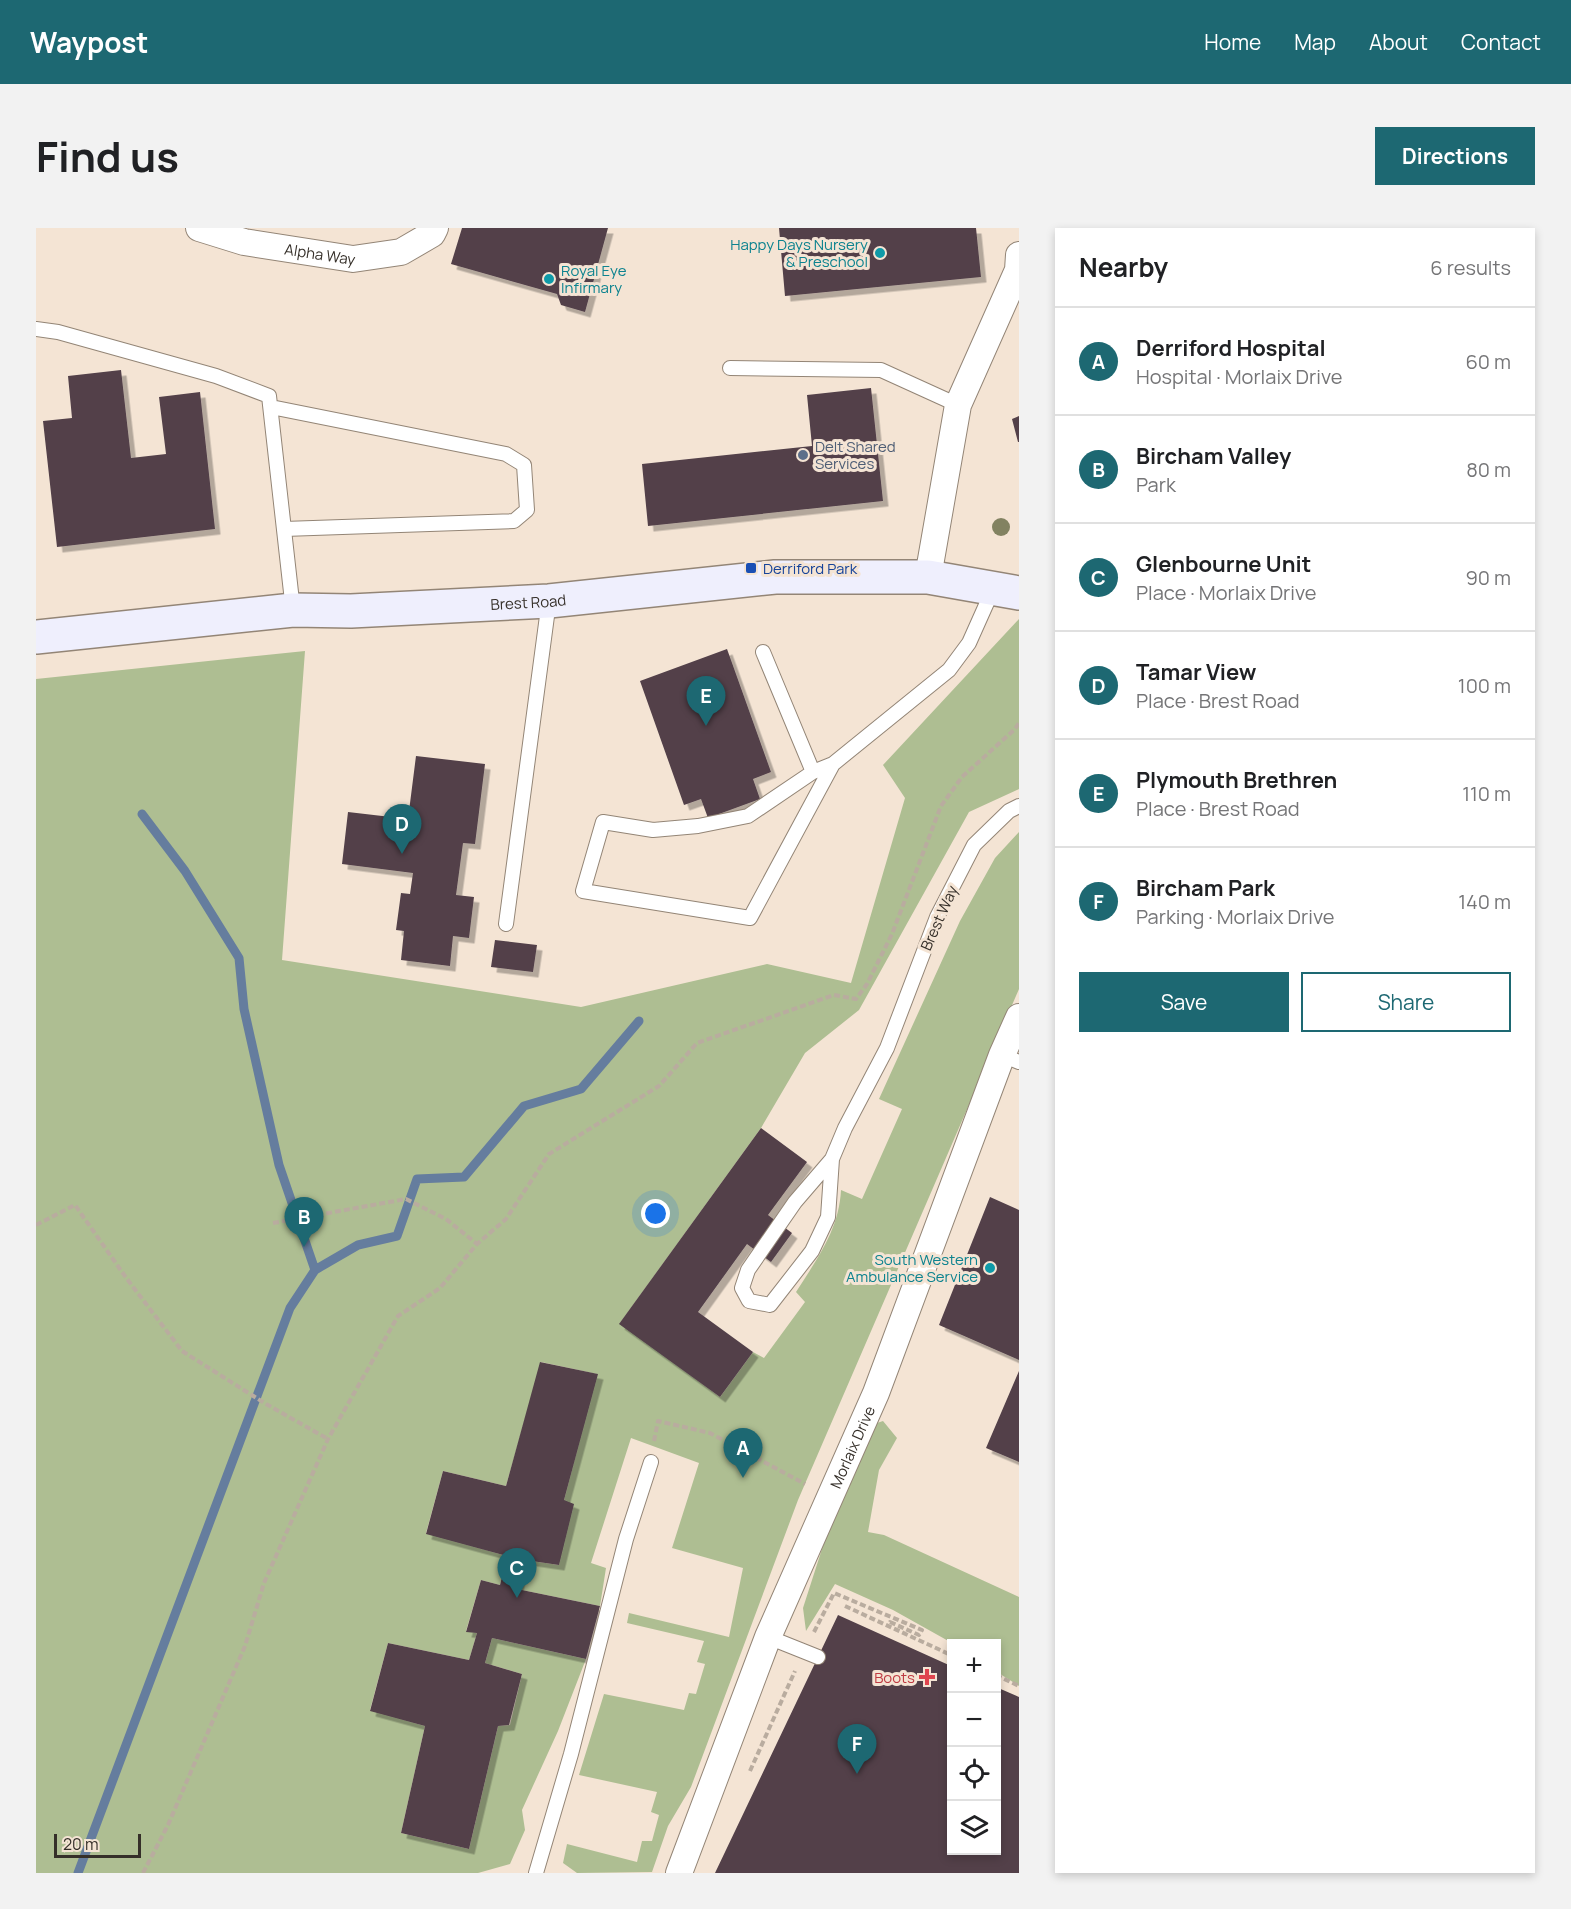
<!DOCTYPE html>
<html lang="en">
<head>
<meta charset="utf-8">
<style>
  :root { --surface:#fff; --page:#f2f2f2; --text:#202124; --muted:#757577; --line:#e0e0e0; --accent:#1d6872 }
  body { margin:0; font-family:Manrope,sans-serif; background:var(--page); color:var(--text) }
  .controls { position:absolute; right:18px; bottom:18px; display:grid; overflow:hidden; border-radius:0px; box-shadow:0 3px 9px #0003 }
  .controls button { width:54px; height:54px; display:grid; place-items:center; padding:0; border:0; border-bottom:2px solid var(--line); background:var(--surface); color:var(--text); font:30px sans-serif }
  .scale { position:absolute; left:18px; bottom:15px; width:87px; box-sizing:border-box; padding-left:6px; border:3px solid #352f29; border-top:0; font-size:16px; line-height:21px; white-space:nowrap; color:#352f29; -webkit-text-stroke:4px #f4e4d4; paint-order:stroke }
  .you { position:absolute; left:620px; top:986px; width:21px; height:21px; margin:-15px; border:4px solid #fff; border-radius:50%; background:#1a73e8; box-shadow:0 0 0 9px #1a73e833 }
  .badge { display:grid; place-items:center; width:39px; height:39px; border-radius:50%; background:var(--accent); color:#fff; font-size:20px; font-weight:700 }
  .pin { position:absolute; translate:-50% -50px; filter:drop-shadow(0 2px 3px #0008) }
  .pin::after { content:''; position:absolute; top:32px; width:21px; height:18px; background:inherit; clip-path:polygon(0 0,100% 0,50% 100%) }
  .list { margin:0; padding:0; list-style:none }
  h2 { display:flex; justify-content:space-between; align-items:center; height:78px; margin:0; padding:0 24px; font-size:26px }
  h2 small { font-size:20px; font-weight:400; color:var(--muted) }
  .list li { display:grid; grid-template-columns:39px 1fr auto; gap:18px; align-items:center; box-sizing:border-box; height:108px; padding:0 24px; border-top:2px solid var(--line) }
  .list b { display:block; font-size:22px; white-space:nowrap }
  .list p { margin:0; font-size:20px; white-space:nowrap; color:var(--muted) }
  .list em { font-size:20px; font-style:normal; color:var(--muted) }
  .actions { display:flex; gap:12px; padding:18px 24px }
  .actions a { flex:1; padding:14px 0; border:2px solid var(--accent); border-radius:0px; text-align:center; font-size:21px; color:var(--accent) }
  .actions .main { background:var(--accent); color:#fff }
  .icon { flex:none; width:33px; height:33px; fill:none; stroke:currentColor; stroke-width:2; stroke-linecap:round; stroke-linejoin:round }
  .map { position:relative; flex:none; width:983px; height:1645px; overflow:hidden; border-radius:0px }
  header { display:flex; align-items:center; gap:36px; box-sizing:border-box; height:84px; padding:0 30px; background:var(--accent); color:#fff }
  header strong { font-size:28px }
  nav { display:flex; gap:33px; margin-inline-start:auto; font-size:21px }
  .intro { display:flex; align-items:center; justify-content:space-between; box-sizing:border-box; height:144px; padding:0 36px }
  h1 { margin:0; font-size:42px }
  .button { padding:15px 27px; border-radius:0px; background:var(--accent); color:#fff; font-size:21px; font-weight:700 }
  main { display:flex; gap:36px; padding:0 36px }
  aside { flex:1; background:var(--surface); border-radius:0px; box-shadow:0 3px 9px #0003 }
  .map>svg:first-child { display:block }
</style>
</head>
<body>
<header>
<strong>Waypost</strong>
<nav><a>Home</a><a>Map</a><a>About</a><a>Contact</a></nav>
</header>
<div class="intro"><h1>Find us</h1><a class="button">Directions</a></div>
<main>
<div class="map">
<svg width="983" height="1645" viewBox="0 0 983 1645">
  <defs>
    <filter id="shadow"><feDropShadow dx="5.5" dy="5.5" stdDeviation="0" flood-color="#0004"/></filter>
  </defs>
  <rect width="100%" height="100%" fill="#f4e4d4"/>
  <path fill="#aebe92" d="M983 391V561L933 584 823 782 769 825 725 900 584 1095 684 1169 717 1124 728 1130 769 1074 760 1064C781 1031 803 1002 805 962L826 971 866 881 843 871 924 693 959 630 983 604V761L762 1272 655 1559 632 1598 616 1644 541 1645 527 1635 531 1616 601 1634 606 1613H616L623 1587 615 1584 621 1564 543 1547 568 1466 648 1482 653 1465 660 1466 669 1436 661 1434 668 1413 591 1395 593 1385 693 1409 707 1340 636 1320 663 1235 595 1210 555 1335 570 1340 564 1378 481 1361 489 1332 523 1337 528 1272 561 1146 505 1134 470 1258 407 1243 390 1305 471 1328 464 1357 445 1352 430 1403 441 1405 433 1432 352 1415 334 1482 389 1498 365 1605 433 1621 462 1498 474 1497 486 1446 449 1435 456 1410 550 1431 522 1503 486 1582 489 1602 474 1636 442 1645H0V451L269 423 246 732 545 779 731 736 815 755 869 570 847 537Z
    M847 1193 861 1210 843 1242 832 1304 848 1307 983 1369V1458L961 1444 960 1416 916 1415 857 1382 799 1356 770 1403 767 1380 794 1296 838 1196Z"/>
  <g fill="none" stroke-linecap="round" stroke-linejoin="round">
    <path stroke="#657d9e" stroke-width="9" d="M106 586 149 643 203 730 208 781 243 937 279 1042
      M42 1645 254 1080 279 1042 322 1017 361 1008 381 951 428 949 488 878 545 861 603 793"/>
  </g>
  <path fill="#524049" filter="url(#shadow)" d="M426 0H572L549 84 525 77 521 66 415 36Z
    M743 0H940L945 49 749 68Z
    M85 142 95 230 130 226 123 169 164 164 179 301 21 319 7 193 36 190 32 148Z
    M835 160 847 273 612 298 606 236 776 218 771 167Z
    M983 188V214H982L976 191Z
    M691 421 735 544 717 551 724 571 672 590 665 571 648 577 604 453Z
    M380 528 449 536 439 616 427 615 420 667 438 669 433 710 417 708 414 738 365 732 368 703 360 702 365 665 374 666 377 645 306 636 312 584 372 591Z
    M459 712 501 717 497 744 455 739Z
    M725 900 771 934 732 987 756 1005 735 1034 711 1016 662 1084 717 1124 684 1169 583 1096Z
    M954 969 983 982V1132L903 1097Z
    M504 1134 562 1146 528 1272 538 1276 523 1337 489 1332 481 1361 564 1378 550 1431 456 1410 449 1435 486 1446 473 1497 462 1498 433 1621 365 1605 389 1498 334 1483 352 1415 433 1432 441 1405 430 1404 445 1352 464 1357 471 1328 390 1306 407 1243 470 1258Z
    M983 1143V1234L950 1220Z
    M802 1387 915 1438V1622H960V1459L983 1469V1645H679Z"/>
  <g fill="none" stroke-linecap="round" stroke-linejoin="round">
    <g stroke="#938576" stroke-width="16">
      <path id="lane" d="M0 101 22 104 180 148 233 168 257 382
        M694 140 845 142 922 177
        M235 179 470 226 488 237 491 282 478 293 248 301
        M727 424 777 544
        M797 536 777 544 712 588 662 598 617 602 567 594 547 663 714 690 797 536 913 442 933 415 958 359
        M470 696 513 373
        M966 827 983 834
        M796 931 792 989 776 1023 734 1077 713 1073 706 1060 712 1042 759 974 796 931 809 900 851 820 901 689 938 617 973 583 983 578
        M732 1409 782 1429
        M500 1645 535 1526 590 1311 615 1234"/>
    </g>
    <g stroke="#938576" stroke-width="28">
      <g id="street">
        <path id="s1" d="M163 0 208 14 317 31 365 24 396 6 399 0"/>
        <path d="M892 349 922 177 982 42 983 27"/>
        <path id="s2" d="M643 1645 732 1409 840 1165 966 827 983 789"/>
      </g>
    </g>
    <g stroke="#938576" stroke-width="36">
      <g id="secondary">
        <path id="s3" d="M0 409 257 382 315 383 513 373 739 349H892L983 365"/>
      </g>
    </g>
    <path stroke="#b9ac9f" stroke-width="4" stroke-dasharray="6 3" stroke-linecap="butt" d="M237 995 370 971 410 991 441 1016
      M0 997 39 977 91 1051 146 1123 230 1176 292 1211
      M618 1213 622 1193 674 1205 769 1256
      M809 1378 915 1427
      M778 1404 798 1365 886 1402 883 1407 854 1394 852 1398
      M960 1447 983 1458
      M714 1543 759 1443
      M107 1645 132 1597 209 1418 228 1355 292 1211 362 1088 404 1060 441 1016 470 991 513 926 623 858 661 815 798 767 820 771 831 756 856 706 905 578 926 549 979 501 983 495"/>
    <use href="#lane" stroke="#fff" stroke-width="14"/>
    <use href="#street" stroke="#fff" stroke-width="26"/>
    <use href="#secondary" stroke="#efeffd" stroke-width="33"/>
  </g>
  <circle fill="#828261" cx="965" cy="299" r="9"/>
  <g fill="#0f9aa8" stroke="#f4e4d4" stroke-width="2">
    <circle cx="844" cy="25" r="6"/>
    <circle cx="513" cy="51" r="6"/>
    <circle cx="954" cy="1040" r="6"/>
  </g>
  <circle fill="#5c6f8a" stroke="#f4e4d4" stroke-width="2" cx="767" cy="227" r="6"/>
  <rect fill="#1a4fb4" stroke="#f4e4d4" stroke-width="2" x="709" y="334" width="12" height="12" rx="3"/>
  <path fill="#e0444e" stroke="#f4e4d4" stroke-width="2" d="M888 1440h6v6h6v6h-6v6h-6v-6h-6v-6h6z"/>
  <g text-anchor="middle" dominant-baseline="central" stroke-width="6" stroke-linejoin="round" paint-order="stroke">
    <g font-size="15" fill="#0d838f" stroke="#f4e4d4" text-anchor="end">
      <text x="832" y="16">Happy Days Nursery<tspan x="832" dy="17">&amp; Preschool</tspan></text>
      <text x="525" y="42" text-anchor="start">Royal Eye<tspan x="525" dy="17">Infirmary</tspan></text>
      <text x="942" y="1031">South Western<tspan x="942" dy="17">Ambulance Service</tspan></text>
    </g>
    <g font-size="15" fill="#352f29" stroke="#f4e4d4">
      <text stroke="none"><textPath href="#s1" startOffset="124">Alpha Way</textPath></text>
      <text stroke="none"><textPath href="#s3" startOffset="494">Brest Road</textPath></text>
      <text transform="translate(903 690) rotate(-66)">Brest Way</text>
      <text stroke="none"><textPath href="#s2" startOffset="460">Morlaix Drive</textPath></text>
    </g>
    <g font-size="15" fill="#4e5e75" stroke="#f4e4d4" text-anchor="start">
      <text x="779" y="218">Delt Shared<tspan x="779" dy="17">Services</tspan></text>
    </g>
    <g font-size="15" fill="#164399" stroke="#f4e4d4" text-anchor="start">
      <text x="727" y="340">Derriford Park</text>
    </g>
    <g font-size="15" fill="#be3a42" stroke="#f4e4d4" text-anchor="end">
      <text x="879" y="1449">Boots</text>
    </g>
  </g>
</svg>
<div class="controls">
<button>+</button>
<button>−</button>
<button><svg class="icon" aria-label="locate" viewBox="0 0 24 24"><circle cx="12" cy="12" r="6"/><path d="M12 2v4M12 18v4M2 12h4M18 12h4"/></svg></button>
<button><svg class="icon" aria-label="layers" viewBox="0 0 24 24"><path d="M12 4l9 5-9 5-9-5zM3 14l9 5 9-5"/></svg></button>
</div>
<div class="scale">20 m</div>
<div class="you"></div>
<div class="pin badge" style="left:707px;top:1250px">A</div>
<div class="pin badge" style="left:268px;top:1019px">B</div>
<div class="pin badge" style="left:481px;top:1370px">C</div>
<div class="pin badge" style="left:366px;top:626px">D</div>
<div class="pin badge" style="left:670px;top:498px">E</div>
<div class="pin badge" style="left:821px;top:1546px">F</div>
</div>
<aside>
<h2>Nearby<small>6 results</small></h2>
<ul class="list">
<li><span class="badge">A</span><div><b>Derriford Hospital</b><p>Hospital · Morlaix Drive</p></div><em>60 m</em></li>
<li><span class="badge">B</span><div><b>Bircham Valley</b><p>Park</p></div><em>80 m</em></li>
<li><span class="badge">C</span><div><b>Glenbourne Unit</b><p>Place · Morlaix Drive</p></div><em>90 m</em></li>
<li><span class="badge">D</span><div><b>Tamar View</b><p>Place · Brest Road</p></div><em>100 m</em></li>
<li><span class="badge">E</span><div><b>Plymouth Brethren</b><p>Place · Brest Road</p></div><em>110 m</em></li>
<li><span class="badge">F</span><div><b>Bircham Park</b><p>Parking · Morlaix Drive</p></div><em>140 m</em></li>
</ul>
<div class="actions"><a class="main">Save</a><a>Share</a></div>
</aside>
</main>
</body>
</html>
